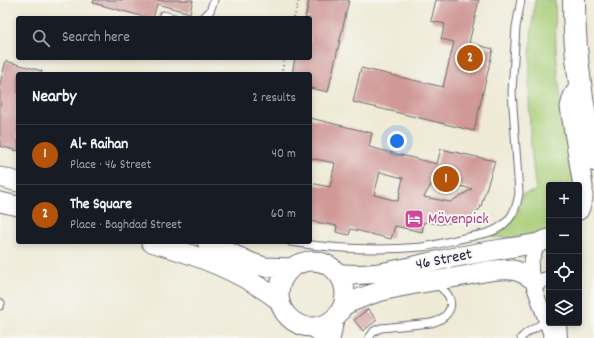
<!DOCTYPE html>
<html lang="en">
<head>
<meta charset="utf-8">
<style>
  :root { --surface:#171b24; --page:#20242c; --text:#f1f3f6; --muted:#9ea1a6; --line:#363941; --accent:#b45309 }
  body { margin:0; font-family:Dekko,sans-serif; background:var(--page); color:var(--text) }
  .controls { position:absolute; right:12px; bottom:12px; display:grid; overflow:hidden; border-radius:4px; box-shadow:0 2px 6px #0003 }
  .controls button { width:36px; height:36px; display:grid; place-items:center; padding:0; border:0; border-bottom:1px solid var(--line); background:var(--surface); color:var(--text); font:20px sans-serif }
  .you { position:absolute; left:397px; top:141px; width:14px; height:14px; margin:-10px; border:3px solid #fff; border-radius:50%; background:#1a73e8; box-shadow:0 0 0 6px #1a73e833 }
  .badge { display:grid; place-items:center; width:26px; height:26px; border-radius:50%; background:var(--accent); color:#fff; font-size:13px; font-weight:700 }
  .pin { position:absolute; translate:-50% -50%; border:2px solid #fff; box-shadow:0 1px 4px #0006 }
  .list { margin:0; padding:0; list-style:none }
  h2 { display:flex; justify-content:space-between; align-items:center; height:52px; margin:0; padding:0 16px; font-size:17px }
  h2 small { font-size:13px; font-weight:400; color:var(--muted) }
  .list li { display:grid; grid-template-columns:26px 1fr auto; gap:12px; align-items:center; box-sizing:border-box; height:60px; padding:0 16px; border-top:1px solid var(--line) }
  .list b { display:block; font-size:15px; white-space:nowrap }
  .list p { margin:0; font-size:13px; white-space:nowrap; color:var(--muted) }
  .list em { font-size:13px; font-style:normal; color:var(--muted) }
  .icon { flex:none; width:22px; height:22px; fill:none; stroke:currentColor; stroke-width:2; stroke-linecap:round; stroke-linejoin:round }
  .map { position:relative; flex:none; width:594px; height:338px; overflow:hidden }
  .search { position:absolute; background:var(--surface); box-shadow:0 2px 6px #0003; left:16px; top:16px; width:296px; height:44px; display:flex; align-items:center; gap:10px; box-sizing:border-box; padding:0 14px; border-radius:4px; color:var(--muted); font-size:15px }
  .panel { position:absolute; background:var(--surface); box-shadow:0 2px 6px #0003; left:16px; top:72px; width:296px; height:172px; border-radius:4px }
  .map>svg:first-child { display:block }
</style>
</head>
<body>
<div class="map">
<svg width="594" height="338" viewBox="0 0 594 338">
  <rect width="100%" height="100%" fill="#f6f6f2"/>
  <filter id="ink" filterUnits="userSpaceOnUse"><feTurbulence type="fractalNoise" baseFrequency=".025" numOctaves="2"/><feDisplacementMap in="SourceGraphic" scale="8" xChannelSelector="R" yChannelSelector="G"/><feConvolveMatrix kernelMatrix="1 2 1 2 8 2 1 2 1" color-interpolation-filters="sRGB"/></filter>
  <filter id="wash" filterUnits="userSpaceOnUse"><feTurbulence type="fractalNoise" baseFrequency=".012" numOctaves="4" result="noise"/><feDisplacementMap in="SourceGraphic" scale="16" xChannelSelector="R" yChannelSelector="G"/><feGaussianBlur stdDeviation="0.9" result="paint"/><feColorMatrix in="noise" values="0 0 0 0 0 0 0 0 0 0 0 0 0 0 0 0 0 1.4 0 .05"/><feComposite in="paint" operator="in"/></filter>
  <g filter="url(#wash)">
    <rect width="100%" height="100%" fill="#eeead6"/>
    <path fill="#a9cd77" stroke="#667859" d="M535 0H555L556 50 561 102 576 185H549V229C532 238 511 239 492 237 509 226 519 214 523 194L536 191C527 127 527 64 535 0Z"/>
    <g id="blocks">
      <path fill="#d09997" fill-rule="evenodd" d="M94 0H193L190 13 157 4 153 18H149L93 3Z
        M309 0H349L328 92 310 88V74H292L295 58H310V18H305Z
        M436 0H479L469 43 493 49 474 131 353 102 361 68 443 87 454 42 441 39 445 24 431 21Z
        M6 61 42 71 41 74H18V151L0 146V83Z
        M310 118 372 133 369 147 437 164 441 149 495 161 480 209 462 221 440 224 424 222 422 232 395 226 391 239 351 229 349 235 336 232 337 226 310 221V183L330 187 335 163 310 158ZM380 172 403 178 398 201 374 195ZM434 180 472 189 450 202 424 197Z
        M368 309 377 320 363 331 354 320Z"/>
    </g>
  </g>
  <g filter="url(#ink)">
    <use href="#blocks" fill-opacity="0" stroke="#696871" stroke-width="1"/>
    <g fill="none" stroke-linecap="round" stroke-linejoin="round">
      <g stroke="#696871" stroke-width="9">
        <path id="lane" d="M163 15 174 18
          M203 18 210 11 214 0
          M291 242C334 249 378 251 422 247 436 245 450 241 464 238 477 235 492 234 503 225 514 216 517 205 519 193L512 92 516 27 521 0
          M0 306 1 303
          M369 338 374 331 381 328 431 323C444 320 456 309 448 295 445 291 440 287 436 284
          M521 338C528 330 539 327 546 320"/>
      </g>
      <g stroke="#696871" stroke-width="16">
        <path id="street" d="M538 243 531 262V278L552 338
          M535 288C539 282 542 279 549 279
          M559 323 560 338
          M305 326 315 331 322 338
          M333 338 337 316"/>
      </g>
      <g stroke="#696871" stroke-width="21">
        <path id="secondary" d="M0 177 18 182
          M0 202 18 206
          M579 210 583 198V186L570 107 573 96 580 86
          M151 242C197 255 242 272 280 301
          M207 242 252 263 265 267 292 268
          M279 294a33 33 0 1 1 66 0a33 33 0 1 1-66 0Z
          M337 273C372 279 406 267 441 260 473 253 505 249 538 243L549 239
          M343 306C380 287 417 284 457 277 475 274 494 268 512 270 519 271 525 274 531 278"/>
      </g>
      <g stroke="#696871" stroke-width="24">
        <path id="primary" d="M574 0C574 54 582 107 594 160"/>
      </g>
      <path stroke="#696871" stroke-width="2" stroke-dasharray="1 3" stroke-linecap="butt" d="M294 18 299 0
        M281 74 285 58"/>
      <use href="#lane" stroke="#fff" stroke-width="7"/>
      <use href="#street" stroke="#fff" stroke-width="14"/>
      <use href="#secondary" stroke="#fff" stroke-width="19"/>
      <use href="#primary" stroke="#fff" stroke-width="22"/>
    </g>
  </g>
  <defs>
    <g id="hotel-square" transform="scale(1)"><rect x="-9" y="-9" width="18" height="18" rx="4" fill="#d1479c" stroke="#f6f6f2"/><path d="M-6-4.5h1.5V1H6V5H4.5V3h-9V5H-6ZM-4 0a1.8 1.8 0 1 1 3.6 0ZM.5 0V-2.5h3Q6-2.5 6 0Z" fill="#fff"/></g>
  </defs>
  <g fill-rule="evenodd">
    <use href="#hotel-square" x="414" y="219"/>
  </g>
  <g text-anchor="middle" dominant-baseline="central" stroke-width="4" stroke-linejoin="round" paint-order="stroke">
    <g font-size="16" fill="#b23c85" stroke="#f6f6f2" text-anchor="start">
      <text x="428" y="219">Mövenpick</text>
    </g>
    <g font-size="16" fill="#22223b" stroke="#f6f6f2">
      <text transform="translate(444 260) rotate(-11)">46 Street</text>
    </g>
  </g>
</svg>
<div class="controls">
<button>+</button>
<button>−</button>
<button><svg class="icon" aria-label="locate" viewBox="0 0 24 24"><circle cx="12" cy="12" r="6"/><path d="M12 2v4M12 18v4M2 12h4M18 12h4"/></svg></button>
<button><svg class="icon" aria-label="layers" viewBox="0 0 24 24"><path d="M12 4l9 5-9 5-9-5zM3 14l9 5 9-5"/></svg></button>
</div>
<div class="you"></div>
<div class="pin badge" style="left:446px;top:179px">1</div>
<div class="pin badge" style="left:470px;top:58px">2</div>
<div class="search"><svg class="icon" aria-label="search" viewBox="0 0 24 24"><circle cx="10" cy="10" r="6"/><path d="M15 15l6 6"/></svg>Search here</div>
<section class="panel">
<h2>Nearby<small>2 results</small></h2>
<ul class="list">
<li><span class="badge">1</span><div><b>Al- Raihan</b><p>Place · 46 Street</p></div><em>40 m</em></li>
<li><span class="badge">2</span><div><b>The Square</b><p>Place · Baghdad Street</p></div><em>60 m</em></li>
</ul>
</section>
</div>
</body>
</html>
